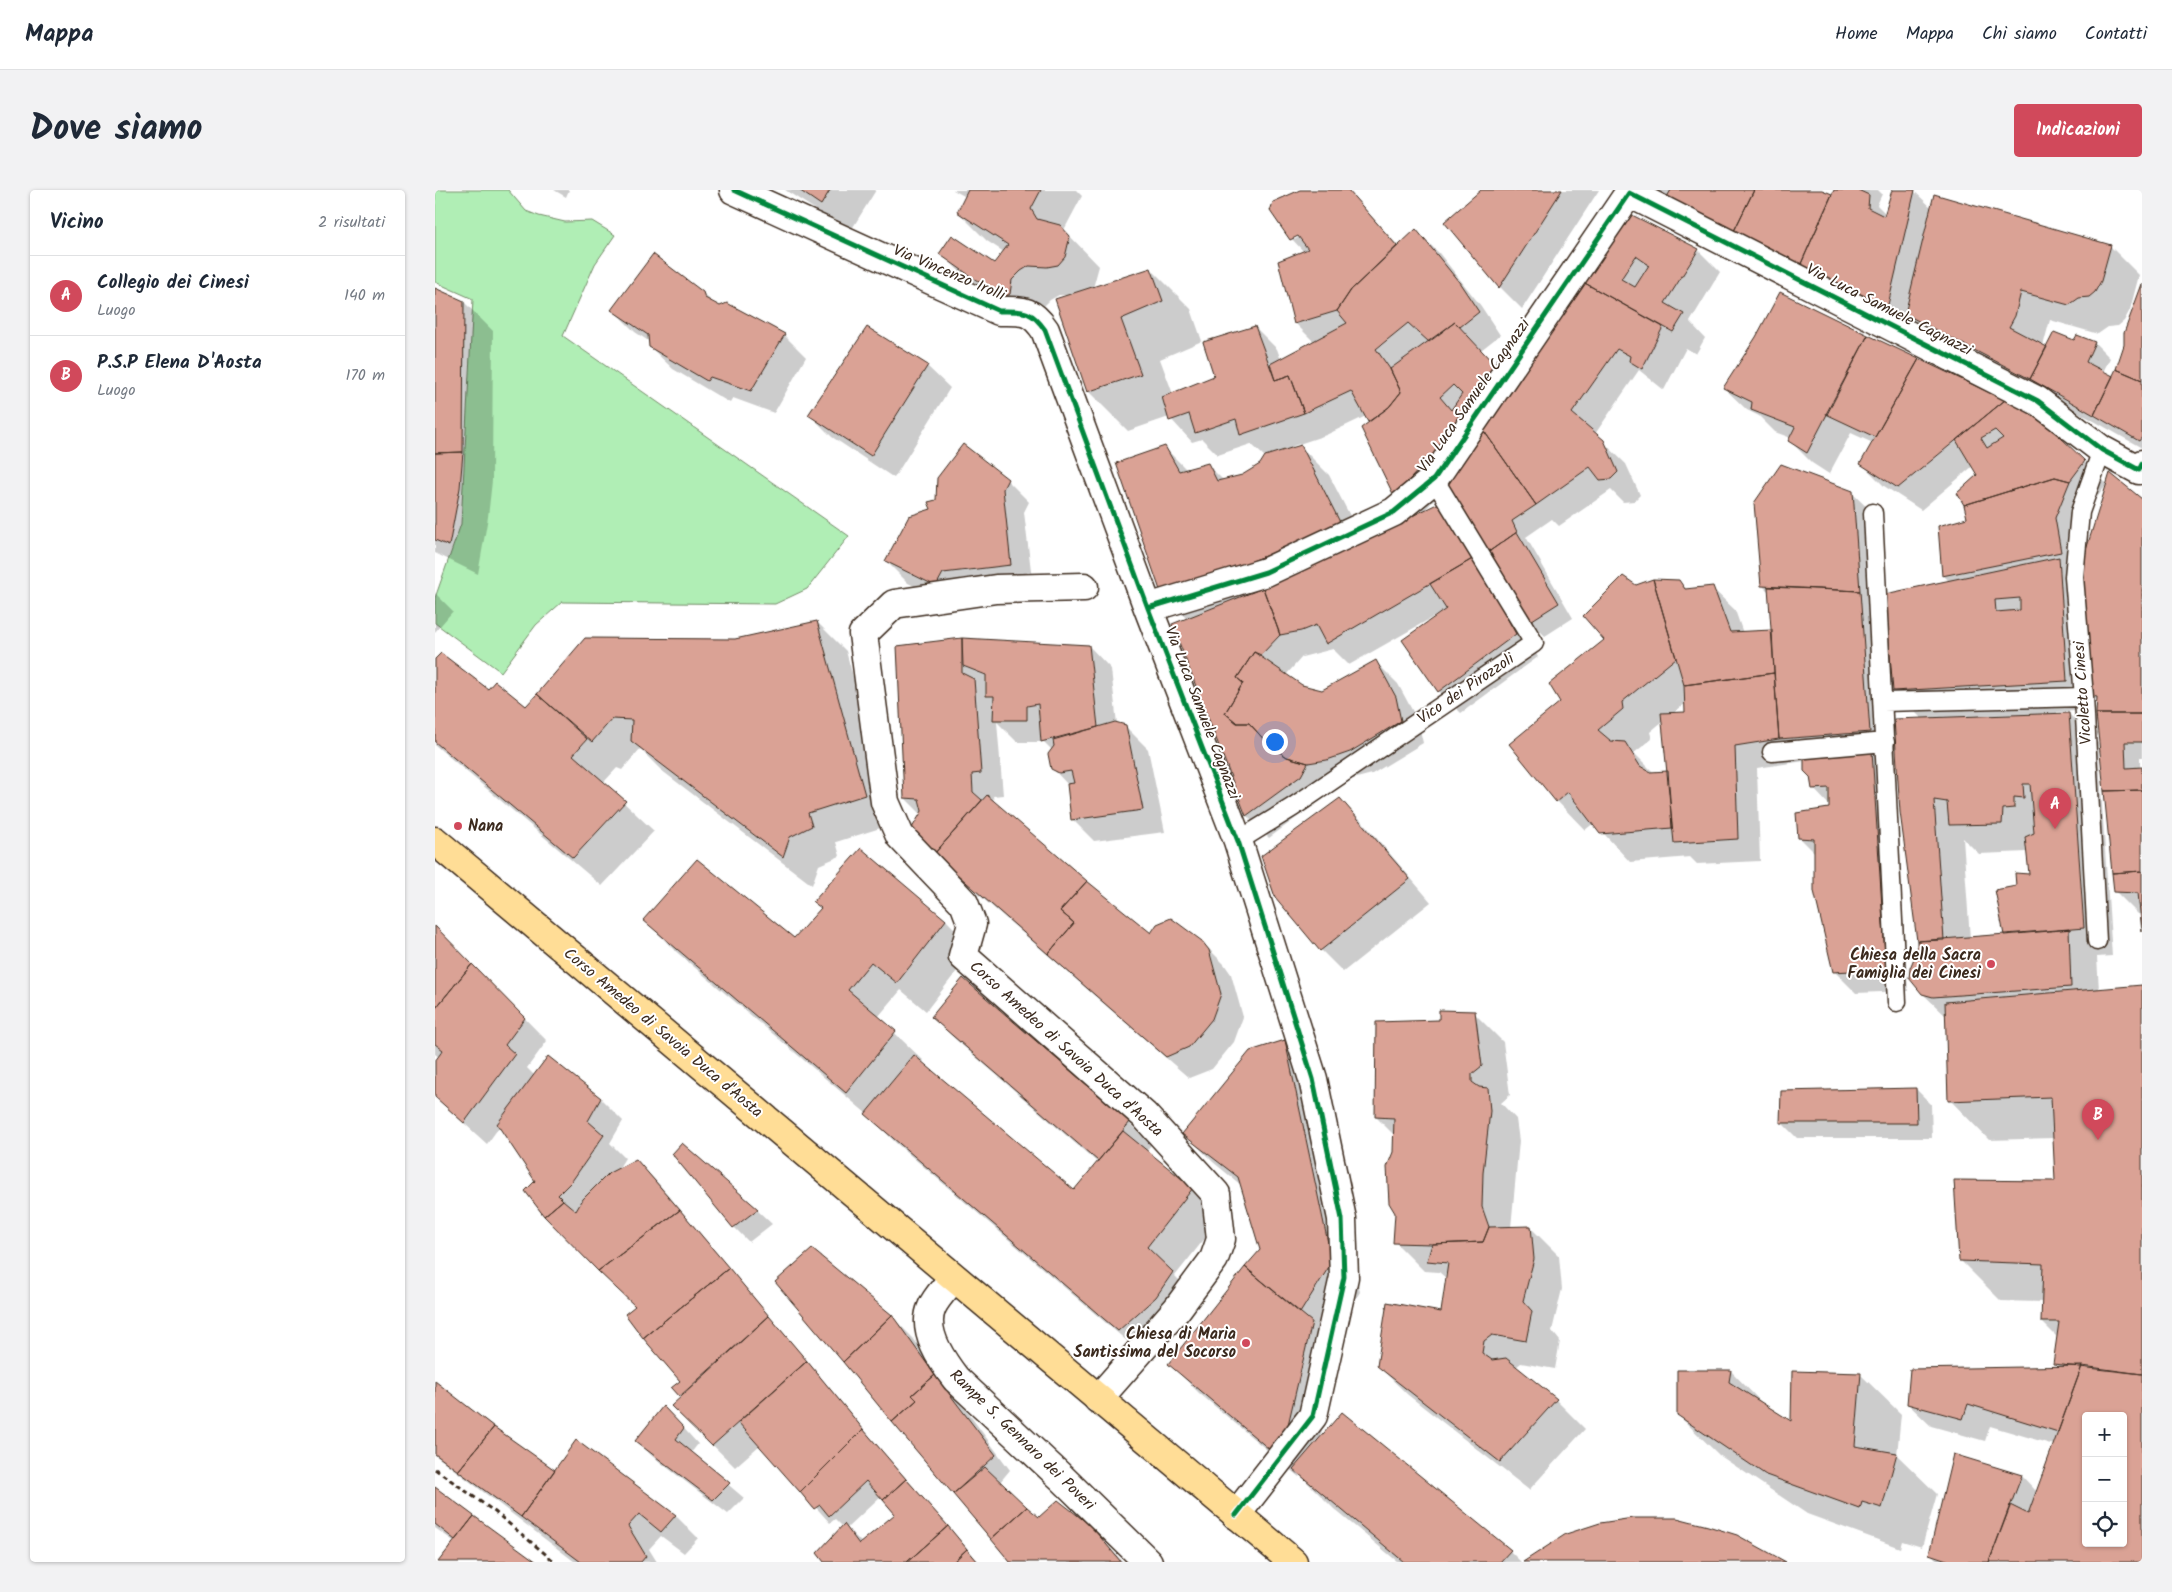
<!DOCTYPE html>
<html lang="it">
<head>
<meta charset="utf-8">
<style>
  :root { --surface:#fff; --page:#f2f2f3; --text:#1f2937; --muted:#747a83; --line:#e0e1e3; --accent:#d1495b }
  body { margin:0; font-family:Kalam,sans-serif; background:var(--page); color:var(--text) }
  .controls { position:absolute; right:15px; bottom:15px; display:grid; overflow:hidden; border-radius:5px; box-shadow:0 1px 4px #0004 }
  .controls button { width:45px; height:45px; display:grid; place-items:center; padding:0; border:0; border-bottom:1px solid var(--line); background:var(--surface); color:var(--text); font:25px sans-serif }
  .you { position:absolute; left:839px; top:551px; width:18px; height:18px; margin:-12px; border:4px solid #fff; border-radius:50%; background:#1a73e8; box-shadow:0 0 0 8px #1a73e833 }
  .badge { display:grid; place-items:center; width:32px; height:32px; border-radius:50%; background:var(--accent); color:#fff; font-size:16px; font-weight:700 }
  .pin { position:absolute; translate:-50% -41px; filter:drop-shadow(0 1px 2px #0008) }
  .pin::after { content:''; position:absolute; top:26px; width:18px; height:15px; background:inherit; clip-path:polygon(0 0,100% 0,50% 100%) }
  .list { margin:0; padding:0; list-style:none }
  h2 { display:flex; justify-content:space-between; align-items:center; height:65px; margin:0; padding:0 20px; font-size:21px }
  h2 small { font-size:16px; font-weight:400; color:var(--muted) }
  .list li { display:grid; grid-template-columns:32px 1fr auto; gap:15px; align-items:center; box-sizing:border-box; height:80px; padding:0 20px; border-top:1px solid var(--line) }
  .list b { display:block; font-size:19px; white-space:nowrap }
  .list p { margin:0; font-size:16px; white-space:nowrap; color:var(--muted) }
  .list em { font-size:16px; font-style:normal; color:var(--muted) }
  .icon { flex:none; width:28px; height:28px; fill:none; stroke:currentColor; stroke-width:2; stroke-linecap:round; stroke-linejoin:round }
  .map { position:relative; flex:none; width:1707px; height:1372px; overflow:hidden; border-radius:5px }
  header { display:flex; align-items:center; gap:30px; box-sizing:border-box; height:70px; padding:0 25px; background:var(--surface); border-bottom:1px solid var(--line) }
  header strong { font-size:24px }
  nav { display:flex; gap:28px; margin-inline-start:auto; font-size:18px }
  .intro { display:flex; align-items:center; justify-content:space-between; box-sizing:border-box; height:120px; padding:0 30px }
  h1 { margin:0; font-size:35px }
  .button { padding:12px 22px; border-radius:5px; background:var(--accent); color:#fff; font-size:18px; font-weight:700 }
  main { display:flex; gap:30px; padding:0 30px }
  aside { flex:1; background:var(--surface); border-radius:5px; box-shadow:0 1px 4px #0004 }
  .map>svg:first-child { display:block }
</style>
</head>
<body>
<header>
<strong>Mappa</strong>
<nav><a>Home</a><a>Mappa</a><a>Chi siamo</a><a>Contatti</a></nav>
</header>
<div class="intro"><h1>Dove siamo</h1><a class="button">Indicazioni</a></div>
<main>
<aside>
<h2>Vicino<small>2 risultati</small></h2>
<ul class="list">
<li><span class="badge">A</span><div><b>Collegio dei Cinesi</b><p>Luogo</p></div><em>140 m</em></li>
<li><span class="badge">B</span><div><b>P.S.P Elena D'Aosta</b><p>Luogo</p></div><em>170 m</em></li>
</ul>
</aside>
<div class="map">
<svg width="1707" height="1372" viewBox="0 0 1707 1372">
  <rect width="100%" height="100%" fill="#fff"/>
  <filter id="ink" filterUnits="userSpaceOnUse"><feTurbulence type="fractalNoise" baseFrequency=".02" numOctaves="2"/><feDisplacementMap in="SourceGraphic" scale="10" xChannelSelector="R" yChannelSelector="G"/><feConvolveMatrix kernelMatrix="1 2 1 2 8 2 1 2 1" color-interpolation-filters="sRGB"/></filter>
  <g filter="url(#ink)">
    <path fill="#b0eeb5" stroke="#768c6a" d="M0 0H73L91 21 104 26 130 32 157 31 180 45 160 74 128 146 414 346 372 399 340 414 127 412 101 435 66 482 0 433V408L26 334 38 109 0 92Z"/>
    <path fill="#0003" fill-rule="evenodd" d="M119 0H134L131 7Z
      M350 0H441L415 42Z
      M518 0H641L647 6 629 40 664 76 658 98 716 79 756 119 767 151 725 169 738 204 780 187 820 137 842 159 846 170 879 152 860 133 869 62 844 35 836 20 868 0H913L964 57 981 41 1004 63 1046 116 1065 145 1046 160 1080 197 1195 26 1263 60 1285 82 1255 132 1270 148 1261 164 1251 158 1229 200 1204 180 1160 244 1191 274 1205 305 1199 311 1188 312 1176 300 1124 336 1117 329 1091 347 1138 428 1110 446 1095 431 1011 297 987 323 1004 315 1062 392 1103 467 1026 523 1004 501 1007 422 914 475 898 459 867 467 851 485 866 496 887 502 941 472 963 494 983 531 988 553 937 584 895 595 888 608 834 648 812 626 739 434 752 429 728 406 729 257 752 280 772 274 789 291 807 286 826 275 831 265 829 266 816 254 783 265 767 249 757 252 734 227 693 241 653 201 636 105H624L615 110 606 119 597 136 535 92 506 63 559 75 569 62 552 51 523 22 531 7ZM869 44 859 50V47ZM931 226 960 306 980 326 928 351 894 285 865 256 859 258 858 256 891 245Z
      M1048 0H1164L1087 119 1065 97 1011 33Z
      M1208 0H1384L1398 6 1401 0H1443L1447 4 1442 15 1451 24 1458 0H1478L1497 18 1675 56 1704 85 1695 120 1689 131 1683 136 1673 137 1663 144 1615 130 1608 156 1612 159 1639 152 1643 146 1660 153 1675 168 1668 182 1679 187 1691 155 1707 96V258L1627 213 1500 153 1477 129 1474 140Z
      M0 99 29 112 58 141 57 291 53 327 43 384 0 363Z
      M268 103 280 115 349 145 371 167 339 223 298 208 295 213 238 179 215 157V152L200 142 178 120Z
      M1432 147 1484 171 1649 272 1672 294 1657 314 1642 351 1647 384 1707 311V567H1705V579L1707 578V739L1706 724H1703L1680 701 1663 512 1660 508V520L1622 522V524H1634L1663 553 1677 766 1662 767 1664 800 1707 797V1372H1504L1496 1364 1519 1265 1587 1286 1602 1302 1619 1255 1555 1236 1550 1251 1496 1236 1473 1214 1624 1177 1620 1173 1623 1148 1607 1132 1608 1112 1566 1111 1526 1071 1621 993 1619 948 1554 950 1515 910 1512 827 1488 804 1484 762 1487 529 1459 501 1451 405 1515 392 1508 385 1533 329 1544 286 1538 276 1486 320 1449 296 1427 274 1438 253 1416 243 1394 284 1377 273 1355 251 1356 248 1340 242 1324 226 1312 220 1289 198ZM1528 648 1544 664 1592 662 1595 685 1582 697 1571 746 1535 749ZM1651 1226H1688V1353H1651Z
      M492 176 515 198 459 288 397 247 375 225Z
      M572 290 594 312 589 322 598 397 524 417 473 393 451 371Z
      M1417 303 1440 325 1457 564 1439 565 1458 585 1473 801 1421 803 1399 781 1380 663 1364 647 1396 620 1395 616 1378 598 1370 571 1322 578 1325 671 1262 674 1255 667 1195 672 1159 633 1150 640 1122 611 1127 512 1171 450 1201 396 1218 390 1244 391 1252 400 1277 398 1300 420 1308 443 1338 441 1335 403 1327 395ZM1251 513V524H1237ZM1228 531 1233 582 1219 583 1199 563 1217 549 1215 542Z
      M0 403 18 421 0 442Z
      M382 432 411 461 458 634 401 652 405 666 384 675 377 695 226 580 205 559 187 580 182 578 168 593 219 641 167 696 0 555V471L54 501 91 518 151 449 300 451Z
      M527 449 654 456 676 479 682 534 690 536 713 559 730 642 659 651 637 629 633 595 617 578V560L609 552H582L562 532 568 605 558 606 559 612 716 745 766 751 789 774 796 784 808 827 799 852 777 879 754 888 498 665 486 624 470 608 463 457Z
      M904 609 927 631 996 712 908 782 886 760Z
      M380 712 511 730 539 759 491 821 466 800 443 827 489 871 487 874 639 1002 663 973 520 849 497 827 694 933 716 955 711 961 757 999 786 1028 740 1086 766 1112 749 1136 713 1169 461 953 432 924 238 759 210 730 359 750 387 719Z
      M0 737 112 851 92 878 100 886 113 868 166 909 188 931 175 953 190 968 182 981 201 970 223 993 448 1262 544 1372H390L408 1337 400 1329 395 1333 325 1255 300 1277 238 1216 246 1207 238 1199 247 1192 202 1117 65 936 52 954 0 907V874L4 867 0 864ZM446 1306 461 1324 427 1353 412 1338Z
      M1039 823 1068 852 1075 905 1066 913 1081 929 1084 951 1076 1038 1095 1037 1124 1066 1127 1099 1117 1141 1125 1151 1120 1179 1086 1173 1081 1177 1121 1210 1150 1239 1094 1300 973 1205 943 1176 1007 1124 1012 1089 1004 1082 989 1081 960 1052 962 1023 960 946 941 927 1006 831Z
      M849 851 878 880 925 1102 894 1151 905 1162 885 1248 1075 1361 1086 1372H963L899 1319 865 1285 864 1287 764 1203 735 1174 826 1060 806 995 778 972 749 943Z
      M1481 899 1496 914 1497 948H1362L1347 933Z
      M322 1020 337 1034 314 1052 299 1037Z
      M456 1126 478 1148 575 1280 565 1292 604 1329 656 1337 688 1372H577L409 1171Z
      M1296 1181 1330 1216 1358 1233 1426 1185 1466 1224 1462 1265 1502 1304 1487 1357 1467 1351 1465 1358 1372 1324 1284 1265 1243 1225Z
      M0 1192 120 1282 142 1252 241 1326 263 1348 249 1363 226 1346 214 1359 222 1372H140L0 1265Z
      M243 1232 263 1254 256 1263 309 1308 293 1324 217 1266 202 1251Z
      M0 1298 39 1327 100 1372H4L20 1352 0 1338Z"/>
    <path fill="#daa295" stroke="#3b2a1e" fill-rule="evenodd" d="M364 0H395L386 15Z
      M533 0H606L596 19 602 29 625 35 635 46 630 67 623 75 612 77 594 76 586 81 577 90 575 104 567 108 504 64 517 45 559 73 573 55 522 22Z
      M865 0H913L962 56 916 100 902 121 859 134 843 71 873 59 863 46 855 50 835 21 838 12Z
      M1046 0H1127L1064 98 1009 32Z
      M1236 0H1319L1299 41 1232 7Z
      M1319 0H1387L1397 4 1365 76 1299 41Z
      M1399 0H1423L1434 5 1433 18 1449 26 1457 0H1480L1452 119 1365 76Z
      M1499 4 1676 55 1666 91 1660 102 1654 107 1644 108 1634 115 1586 102 1580 126 1574 137 1612 157 1595 189 1470 124Z
      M1195 24 1264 59 1230 113 1249 124 1238 142 1148 92ZM1201 66 1214 75 1200 97 1186 89Z
      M981 39 1024 92 1044 122 1025 137 1020 132 994 152 973 133 941 159 955 179 966 202 954 217 933 232 916 201 869 223 855 185 840 190 835 174 912 133 902 121 916 100Z
      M218 64 268 102 270 108 285 116 292 113 350 144 316 201 275 187 272 191 214 157 213 145 176 120Z
      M716 78 728 111 686 129 706 184 652 202 620 109Z
      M1148 92 1228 137 1207 179 1194 171 1195 166 1182 159 1137 223 1169 250 1183 282 1176 289 1165 290 1155 277 1101 315 1049 241Z
      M1707 94V190L1681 179 1689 155V143Z
      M0 98 29 111 28 262 0 263Z
      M1345 102 1433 145 1372 263 1353 251 1360 237 1316 220 1317 212 1288 198 1321 147Z
      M1020 132 1061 176 1021 231 1024 237 959 306 926 238 954 217 966 202 955 179ZM1018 195 1027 204 1016 220 1005 207Z
      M820 136 840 190 855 185 869 223 805 245 801 229 760 243 754 224 734 231 727 207 779 186 768 152Z
      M432 137 493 175 436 266 373 225Z
      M1619 142 1639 150 1642 145 1660 152 1651 172 1678 186 1659 225 1595 189Z
      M1433 145 1484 169 1440 247 1391 224Z
      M1484 169 1570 210 1463 298 1425 274Z
      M1681 179 1707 190V247L1704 251 1659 225Z
      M1570 210 1590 220 1621 243 1650 271 1635 291 1620 287 1529 315 1522 303 1542 285 1521 250ZM1560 240 1568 248 1552 258 1546 248Z
      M1049 241 1101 315 1077 331 1082 342 1052 363 1007 293Z
      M528 254 573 289 568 299 576 375 508 383 501 396 450 371 474 326 496 319 493 312 501 310 502 288Z
      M866 255 907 336 727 406 681 273 730 256 744 281 773 273 782 291 807 285 825 274 830 266Z
      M28 262 25 298 14 356 0 350V263Z
      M1346 274 1418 301 1425 401 1326 396 1319 313Z
      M1675 283 1707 309V524H1661L1662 507 1656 506 1647 383 1651 360Z
      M1620 287 1635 291 1620 328 1626 362 1507 386 1503 336 1532 328 1529 315Z
      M1004 313 1039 368 891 454 881 435 866 441 845 445 828 398Z
      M1082 342 1124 413 1094 432 1052 363Z
      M1624 367 1632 491 1458 501 1450 404ZM1585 408V420L1561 422 1560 410Z
      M1039 368 1081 444 1003 502 967 450 1011 419 995 394Z
      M1188 386 1201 395 1218 389 1241 468 1187 512 1188 519 1163 540 1176 551 1190 552 1205 576 1215 582 1233 581 1237 638 1165 644 1133 602 1121 612 1074 554 1125 512 1114 494 1169 450 1148 426Z
      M1218 389 1244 390 1250 399 1278 396 1295 442 1337 440 1339 483 1249 495Z
      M1333 397 1425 401 1435 542 1344 549Z
      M828 398 845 445 826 465 819 462 802 488 808 493 790 523 802 533H814L834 555 852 567 873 573 866 586 811 626 737 434Z
      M382 431 430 605 373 623 377 636 355 647 348 667 196 551 197 530 177 529 157 552 102 504 150 448 300 449Z
      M527 448 654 455 663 537 606 552 603 514 592 516V530H558L559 506H551V485L528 476Z
      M527 448V483L539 489 546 583 537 584 538 602 547 610 499 664 474 643 487 621 484 609 469 608 462 456Z
      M819 462 867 495 887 500 941 470 961 507 966 531 915 562 892 570 873 573 852 567 834 555 814 533H802L790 523 808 493 802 488Z
      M6 463 53 499 60 491 91 516 102 504 152 549 138 565 191 611 138 668 0 552V469Z
      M1339 483 1344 549 1300 556 1303 649 1239 653 1226 523 1250 522 1249 495Z
      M1634 523 1649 738 1569 745 1560 700 1581 696 1580 683 1594 684 1590 647 1599 643 1595 594H1588L1589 608 1579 607V618L1568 619 1567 634 1514 635 1512 612 1499 610 1509 750 1482 751 1465 622 1459 529Z
      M1661 524H1707V552H1690L1691 578 1707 577V600L1669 601Z
      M680 532 691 535 708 620 636 630 632 594 639 593 636 581 624 583 616 579 613 564 619 556 618 550Z
      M1437 561 1451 779 1398 782 1379 701V649L1363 648 1361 623 1394 618V598L1377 599 1375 587 1369 581V568Z
      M1707 600V681L1677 683 1669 601Z
      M552 605 652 691 625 721 639 733 613 764 499 664Z
      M905 608 975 689 885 761 840 707 826 666Z
      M426 658 511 730 462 793 436 772 413 800 461 841 411 903 208 730 262 669 359 748 386 718 378 712Z
      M1707 681V742L1703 703 1679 702 1677 683Z
      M652 691 716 743 722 734 736 728 767 751 774 760 786 804 777 829 754 857 731 867 613 764 639 733 625 721Z
      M0 736 37 774 0 819Z
      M1634 739 1636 797 1498 807 1487 804 1474 788 1475 778 1482 761V751Z
      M37 774 90 828 70 855 80 864 29 933 0 907V871L8 860 0 854V819Z
      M528 788 695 932 663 971 496 827Z
      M1707 795V1184L1618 1174 1624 1132H1606L1608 1074 1524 1071 1519 990 1620 991 1616 907 1513 911 1510 812Z
      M1004 820 1040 821 1047 876 1037 884V892L1044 897 1053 898 1055 921 1048 983 1047 1017 1054 1037 1048 1052 997 1054 958 1053 960 1023 954 1013 952 977 958 962 959 928 940 927 941 832 1004 830Z
      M850 850 897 1072 865 1123 810 1077 825 1060 803 987 747 944 815 861Z
      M479 865 639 1000 688 941 758 998 712 1057 738 1082 721 1107 683 1141 430 924Z
      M113 866 166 908 153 931 169 945 137 991 123 1005 128 1010 109 1026 90 1001 100 991 62 934Z
      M1481 898 1482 933H1345L1346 901Z
      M247 953 323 1019 298 1038 237 964Z
      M201 969 245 1020 163 1081 109 1026 128 1010 141 1021 148 1009 174 983Z
      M245 1020 294 1078 208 1148 190 1124 200 1116 163 1081Z
      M1096 1036 1099 1069 1088 1111 1097 1121 1091 1151 1057 1145 1049 1151 1047 1163 1057 1170 1071 1168 1122 1209 1065 1272 942 1176 952 1112 1006 1122 1013 1073 992 1071 997 1054 1048 1052 1054 1037Z
      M377 1059 457 1125 408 1172 340 1092Z
      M810 1077 877 1132 853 1235 834 1259 733 1174Z
      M294 1078 334 1126 244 1207 236 1198 245 1191 208 1148Z
      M457 1125 500 1185 477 1205 482 1210 457 1232 408 1172Z
      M334 1126 372 1171 277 1256 236 1216Z
      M372 1171 428 1239 365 1302 303 1232Z
      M1647 1176 1707 1184V1372H1554L1575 1315 1593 1324ZM1651 1226H1688V1353H1651Z
      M1647 1176 1623 1242 1533 1214 1528 1229 1472 1214 1475 1179Z
      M1242 1180H1296L1294 1192 1356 1231 1357 1181 1426 1183 1420 1256 1462 1263 1447 1318 1427 1312 1425 1319 1331 1285 1242 1225Z
      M500 1185 561 1265 518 1304 457 1232 482 1210 477 1205Z
      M0 1191 59 1237 23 1281 0 1264Z
      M228 1216 249 1238 241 1249 295 1293 278 1310 200 1251Z
      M907 1222 1076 1360 1065 1372H969L858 1279Z
      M59 1237 120 1280 86 1327 23 1281Z
      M428 1239 471 1289 448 1310 431 1291 394 1326 385 1315 379 1319 365 1302Z
      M141 1250 241 1325 226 1342 204 1324 193 1336 211 1366 206 1372H146L86 1327Z
      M1518 1264 1587 1285 1554 1372H1518L1494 1364Z
      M550 1277 592 1317 556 1349 518 1304Z
      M471 1289 513 1336 472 1372H389L382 1363 409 1334 424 1354 460 1324 448 1310Z
      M0 1297 39 1326 20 1350 0 1334Z
      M623 1310 656 1336 686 1372H575L556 1349 592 1317 604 1327Z
      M39 1326 102 1372H3Z
      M1198 1328H1242L1273 1336 1302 1345 1351 1372H1088L1131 1344 1165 1333Z
      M513 1336 532 1359 518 1372H472Z
      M532 1359 543 1372H518Z"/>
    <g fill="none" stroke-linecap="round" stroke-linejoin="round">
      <g stroke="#3b2a1e" stroke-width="21">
        <path id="lane" d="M1438 323 1462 812
          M1448 512 1649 507
          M1337 562 1450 552
          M803 651 858 617 1099 453 999 289
          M1662 751 1649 507 1639 387 1645 322 1667 260"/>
      </g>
      <g stroke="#3b2a1e" stroke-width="31">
        <path id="street" d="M299 0 564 121C587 121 596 119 610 140L713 418 803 651 878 889 907 1029 909 1087 878 1226 801 1325
          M649 397 561 399 459 414 428 444 450 612 465 646 529 713 537 734 528 766 709 925 781 1004 786 1049 779 1069 742 1119 663 1209
          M713 418 831 382 959 322 999 289 1194 3 1603 211 1667 260 1704 280 1707 274
          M518 1088C512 1097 501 1107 497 1117 486 1141 507 1171 521 1189L627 1288 713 1372"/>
      </g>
      <g stroke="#3b2a1e" stroke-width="31">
        <path id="primary" d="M0 651 858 1372"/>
      </g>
      <path stroke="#3b2a1e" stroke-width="3" stroke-dasharray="5 4" stroke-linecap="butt" d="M0 1279 60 1322 120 1372"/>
      <use href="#lane" stroke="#fff" stroke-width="18"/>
      <use href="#street" stroke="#fff" stroke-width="28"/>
      <use href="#primary" stroke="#ffdd96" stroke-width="28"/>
      <g stroke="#fff" stroke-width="8">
        <path id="cycleway" d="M299 0 564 121C587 121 596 119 610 140L713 418 803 651 878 889 907 1029 909 1087 878 1226 801 1325
          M713 418 831 382 959 322 999 289 1194 3 1603 211 1667 260 1704 280 1707 274"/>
      </g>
      <use href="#cycleway" stroke="#00873e" stroke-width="5"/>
    </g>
  </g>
  <g fill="#d1495b" stroke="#fff" stroke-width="2">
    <circle cx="23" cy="636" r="5"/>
    <circle cx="1556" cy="774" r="5"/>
    <circle cx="811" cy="1153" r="5"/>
  </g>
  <g text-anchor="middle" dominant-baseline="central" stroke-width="4" stroke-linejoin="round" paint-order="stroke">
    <g font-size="16" fill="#3b2a1e" stroke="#fff">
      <text transform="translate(514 83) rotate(23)">Via Vincenzo Irolli</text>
      <text transform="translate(1454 120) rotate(27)">Via Luca Samuele Cagnazzi</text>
      <text transform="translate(1039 206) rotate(-55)">Via Luca Samuele Cagnazzi</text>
      <text transform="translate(1031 499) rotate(-34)">Vico dei Pirozzoli</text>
      <text transform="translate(1648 503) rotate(-94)">Vicoletto Cinesi</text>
      <text transform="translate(767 523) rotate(69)">Via Luca Samuele Cagnazzi</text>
      <text transform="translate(228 843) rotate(40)">Corso Amedeo di Savoia Duca d'Aosta</text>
      <text transform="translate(631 859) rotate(42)">Corso Amedeo di Savoia Duca d'Aosta</text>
      <text transform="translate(587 1250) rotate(44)">Rampe S. Gennaro dei Poveri</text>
    </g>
    <g font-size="16" font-weight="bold" fill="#3b2a1e" stroke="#fff" text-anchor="end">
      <text x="33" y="636" text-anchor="start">Nana</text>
      <text x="1546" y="765">Chiesa della Sacra<tspan x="1546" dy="18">Famiglia dei Cinesi</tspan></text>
      <text x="801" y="1144">Chiesa di Maria<tspan x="801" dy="18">Santissima del Socorso</tspan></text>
    </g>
  </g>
</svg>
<div class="controls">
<button>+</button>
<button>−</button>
<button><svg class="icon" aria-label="locate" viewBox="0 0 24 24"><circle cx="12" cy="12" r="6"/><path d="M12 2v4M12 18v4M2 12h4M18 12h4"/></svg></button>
</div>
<div class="you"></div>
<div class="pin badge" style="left:1620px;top:639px">A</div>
<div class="pin badge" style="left:1663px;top:950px">B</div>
</div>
</main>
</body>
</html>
